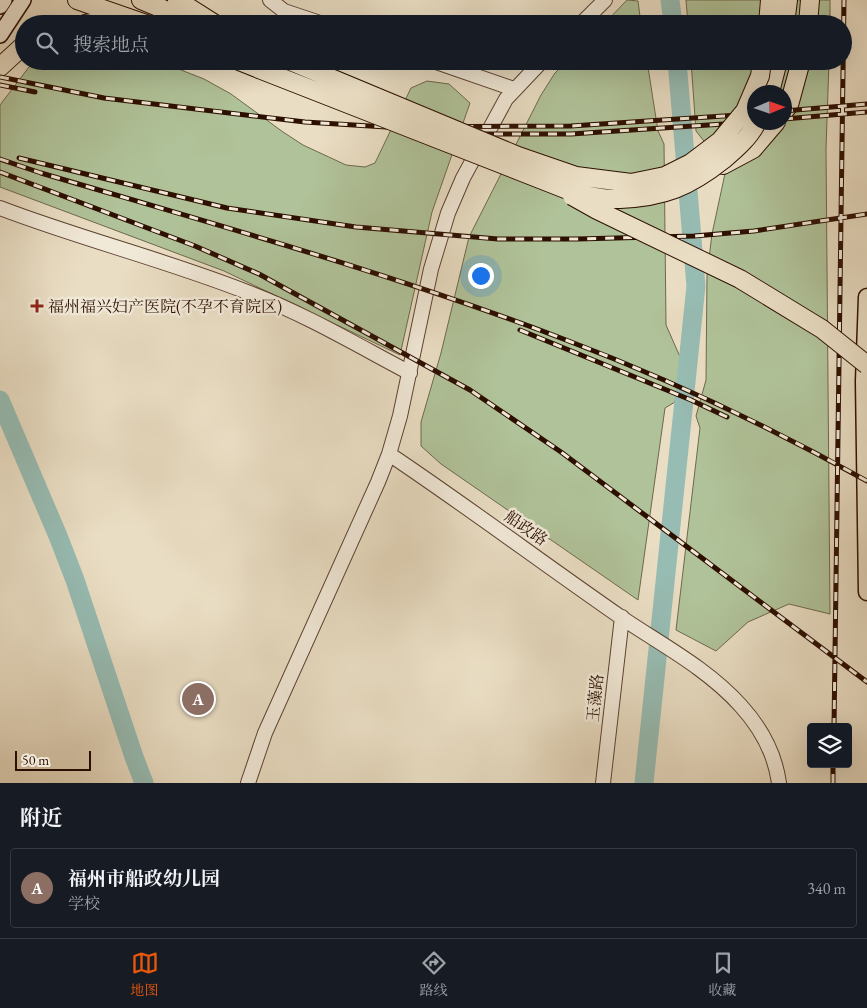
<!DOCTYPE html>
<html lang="zh">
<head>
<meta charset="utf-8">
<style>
  :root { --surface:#171b24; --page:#20242c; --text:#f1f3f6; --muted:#9ea1a6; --line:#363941; --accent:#ea580c }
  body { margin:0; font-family:"EB Garamond","Noto Serif SC",serif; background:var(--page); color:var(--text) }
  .controls { position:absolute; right:15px; bottom:15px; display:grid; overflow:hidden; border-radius:5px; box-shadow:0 5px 20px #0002 }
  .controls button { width:45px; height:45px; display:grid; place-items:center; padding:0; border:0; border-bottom:1px solid var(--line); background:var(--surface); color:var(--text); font:25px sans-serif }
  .compass { position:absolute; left:747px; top:85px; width:45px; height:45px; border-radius:50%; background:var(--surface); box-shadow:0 5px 20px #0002; rotate:88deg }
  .scale { position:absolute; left:15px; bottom:12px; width:76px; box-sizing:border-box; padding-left:5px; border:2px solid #2d0f00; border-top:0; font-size:14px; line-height:18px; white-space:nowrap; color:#2d0f00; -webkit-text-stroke:4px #f1e9d8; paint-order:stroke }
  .you { position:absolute; left:480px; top:275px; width:18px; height:18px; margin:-12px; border:4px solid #fff; border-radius:50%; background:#1a73e8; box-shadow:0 0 0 8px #1a73e833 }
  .badge { display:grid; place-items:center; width:32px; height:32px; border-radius:50%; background:var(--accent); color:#fff; font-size:16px; font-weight:700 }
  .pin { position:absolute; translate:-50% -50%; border:2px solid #fff; box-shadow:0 1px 5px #0006 }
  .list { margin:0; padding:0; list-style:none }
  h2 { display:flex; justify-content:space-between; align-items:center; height:65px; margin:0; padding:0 20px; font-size:21px }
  h2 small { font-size:16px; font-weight:400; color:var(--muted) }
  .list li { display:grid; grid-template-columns:32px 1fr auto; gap:15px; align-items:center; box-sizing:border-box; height:80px; margin:0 10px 10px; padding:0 10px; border:1px solid var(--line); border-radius:5px }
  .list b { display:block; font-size:19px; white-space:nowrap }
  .list p { margin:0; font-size:16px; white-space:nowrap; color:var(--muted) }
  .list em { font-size:16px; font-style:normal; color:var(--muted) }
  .icon { flex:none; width:28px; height:28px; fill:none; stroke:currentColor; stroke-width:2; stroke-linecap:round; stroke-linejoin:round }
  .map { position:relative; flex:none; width:867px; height:783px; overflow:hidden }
  .search { position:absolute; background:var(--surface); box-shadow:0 5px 20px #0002; left:15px; right:15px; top:15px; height:55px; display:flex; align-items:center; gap:12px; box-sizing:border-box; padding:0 18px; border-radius:28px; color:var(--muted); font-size:19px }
  .sheet { height:155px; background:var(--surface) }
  nav { display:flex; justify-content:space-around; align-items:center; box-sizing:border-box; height:70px; border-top:1px solid var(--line); background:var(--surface); font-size:14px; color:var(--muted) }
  nav a { display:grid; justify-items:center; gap:2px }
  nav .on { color:var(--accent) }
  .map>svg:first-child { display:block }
</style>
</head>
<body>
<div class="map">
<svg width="867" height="783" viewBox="0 0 867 783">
  <rect width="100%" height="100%" fill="#e9ddc3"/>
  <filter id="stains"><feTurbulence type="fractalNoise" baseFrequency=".004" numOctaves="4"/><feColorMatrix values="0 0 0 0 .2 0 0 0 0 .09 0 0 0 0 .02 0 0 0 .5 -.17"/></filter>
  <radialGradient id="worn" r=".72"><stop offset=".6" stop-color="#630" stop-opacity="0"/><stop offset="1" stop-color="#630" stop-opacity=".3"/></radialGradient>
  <path fill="#b0c299" stroke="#6e684c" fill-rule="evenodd" d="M627 0 638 1 641 24H604Z
    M686 0H830V24H688Z
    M39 61H150L176 68 204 79 231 94 283 132 303 145 346 165 365 167 375 163 411 88 427 81 449 84 470 103 432 212 400 355 224 271 0 187V105L29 67Z
    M567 61H647L658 131 664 144 666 325 681 359 675 402 665 408 638 600 441 464 421 446V422L441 353 469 237 541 95 555 73Z
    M691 61H829L826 149 830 614 789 604 748 622 716 651 676 630 700 428 696 416 706 380 707 275 712 234 726 169 696 131ZM754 92H784V122H754Z"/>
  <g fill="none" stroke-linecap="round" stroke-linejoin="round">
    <path stroke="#97bcb3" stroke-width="19" d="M670 0 673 24
      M0 400 58 536 75 580 134 757 144 783
      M644 783 696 286 677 61"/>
    <g stroke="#5c4231" stroke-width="16">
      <path id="tertiary" d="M270 0 284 11 323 24
        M581 24 605 0
        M433 61 514 89
        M0 208C81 239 166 260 247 292 303 313 357 345 410 373
        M389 454C468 507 544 564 622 618 662 645 708 669 741 706 761 728 775 754 779 783
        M248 783 265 733 378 482 389 454 400 416 431 269 448 213 463 178 506 99 542 61
        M603 783 622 617"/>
    </g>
    <g stroke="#2d0f00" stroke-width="18">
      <path id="secondary" d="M0 6 4 0
        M0 35 23 0"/>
    </g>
    <g stroke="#2d0f00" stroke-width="19">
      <path id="primary" d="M867 297 864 381 867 592"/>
    </g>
    <g stroke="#2d0f00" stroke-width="20">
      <path id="trunk" d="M77 0 146 24
        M141 0 199 24
        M177 0 215 24
        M85 24 116 20 125 21
        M768 24 770 0
        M785 24 788 0
        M808 24 810 0
        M239 61 259 69
        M0 67 24 45
        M770 92 778 61
        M784 111 789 105 801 61
        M723 165 753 149 776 122"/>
    </g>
    <use href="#tertiary" stroke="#f1e9d8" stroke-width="14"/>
    <use href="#secondary" stroke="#f1e9d8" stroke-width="15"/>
    <use href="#primary" stroke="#e9ddc3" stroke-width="16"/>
    <use href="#trunk" stroke="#e9ddc3" stroke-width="18"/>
    <g stroke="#2d0f00" stroke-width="5">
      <path id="rail" d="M0 77 104 98 305 122 386 127 571 126 754 114
        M0 85 35 92
        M784 111 867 104
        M784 119 867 112
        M440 134H571L754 122
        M19 158 227 208 356 227 498 239H577L694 236 754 231 867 214
        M0 159 41 173C217 225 394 274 566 340 669 379 770 427 867 481
        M0 172 195 246 259 274 470 390 561 452 867 682
        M520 330 691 400 727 417
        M834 727 844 0
        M833 783V764"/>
    </g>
    <use href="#rail" stroke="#f1e9d8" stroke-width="3" stroke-dasharray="9" stroke-linecap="butt"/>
    <g stroke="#2d0f00" stroke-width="20" stroke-linecap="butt">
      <path id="trunk-bridge" d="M290 61 518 156 576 176 631 183 665 176 691 163 720 141 745 111 760 76 762 61
        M259 69 578 194C592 196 607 200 620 199 664 197 689 187 723 160 735 150 750 137 757 122
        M572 196 597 210 740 279 822 329 867 365"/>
    </g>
    <use href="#trunk-bridge" stroke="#e9ddc3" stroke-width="18"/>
  </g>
  <path fill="#8f2418" stroke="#f1e9d8" stroke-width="2" d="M34.5 298.5h5v5h5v5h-5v5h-5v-5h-5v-5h5z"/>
  <g text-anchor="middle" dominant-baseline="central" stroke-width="5" stroke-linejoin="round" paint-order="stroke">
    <g font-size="16" fill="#2d0f00" stroke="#f1e9d8" text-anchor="start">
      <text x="48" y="306">福州福兴妇产医院(不孕不育院区)</text>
    </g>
    <g font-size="16" fill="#2d0f00" stroke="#f1e9d8">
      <text transform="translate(526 528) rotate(35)">船政路</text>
      <text transform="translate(595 698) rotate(-84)">玉藻路</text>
    </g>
  </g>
  <rect width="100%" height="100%" filter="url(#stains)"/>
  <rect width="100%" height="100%" fill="url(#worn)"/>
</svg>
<div class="controls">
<button><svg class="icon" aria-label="layers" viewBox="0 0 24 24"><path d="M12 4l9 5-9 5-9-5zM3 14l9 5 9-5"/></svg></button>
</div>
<svg class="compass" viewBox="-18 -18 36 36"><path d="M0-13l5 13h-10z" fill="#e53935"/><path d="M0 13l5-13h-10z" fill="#9ea1a6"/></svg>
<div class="scale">50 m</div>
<div class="you"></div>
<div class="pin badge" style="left:198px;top:699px;background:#8d6e63">A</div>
<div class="search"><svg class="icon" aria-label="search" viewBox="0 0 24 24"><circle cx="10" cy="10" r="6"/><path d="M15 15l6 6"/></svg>搜索地点</div>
</div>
<section class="sheet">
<h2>附近<small></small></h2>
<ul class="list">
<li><span class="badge" style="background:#8d6e63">A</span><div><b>福州市船政幼儿园</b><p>学校</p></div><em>340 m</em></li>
</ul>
</section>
<nav>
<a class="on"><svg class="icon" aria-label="map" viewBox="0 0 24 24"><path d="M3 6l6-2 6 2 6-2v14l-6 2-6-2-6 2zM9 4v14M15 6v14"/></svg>地图</a>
<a><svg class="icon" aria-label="directions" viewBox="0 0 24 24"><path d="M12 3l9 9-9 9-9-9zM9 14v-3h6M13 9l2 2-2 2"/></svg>路线</a>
<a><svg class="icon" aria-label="saved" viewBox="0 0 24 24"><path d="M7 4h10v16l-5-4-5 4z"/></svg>收藏</a>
</nav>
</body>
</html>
